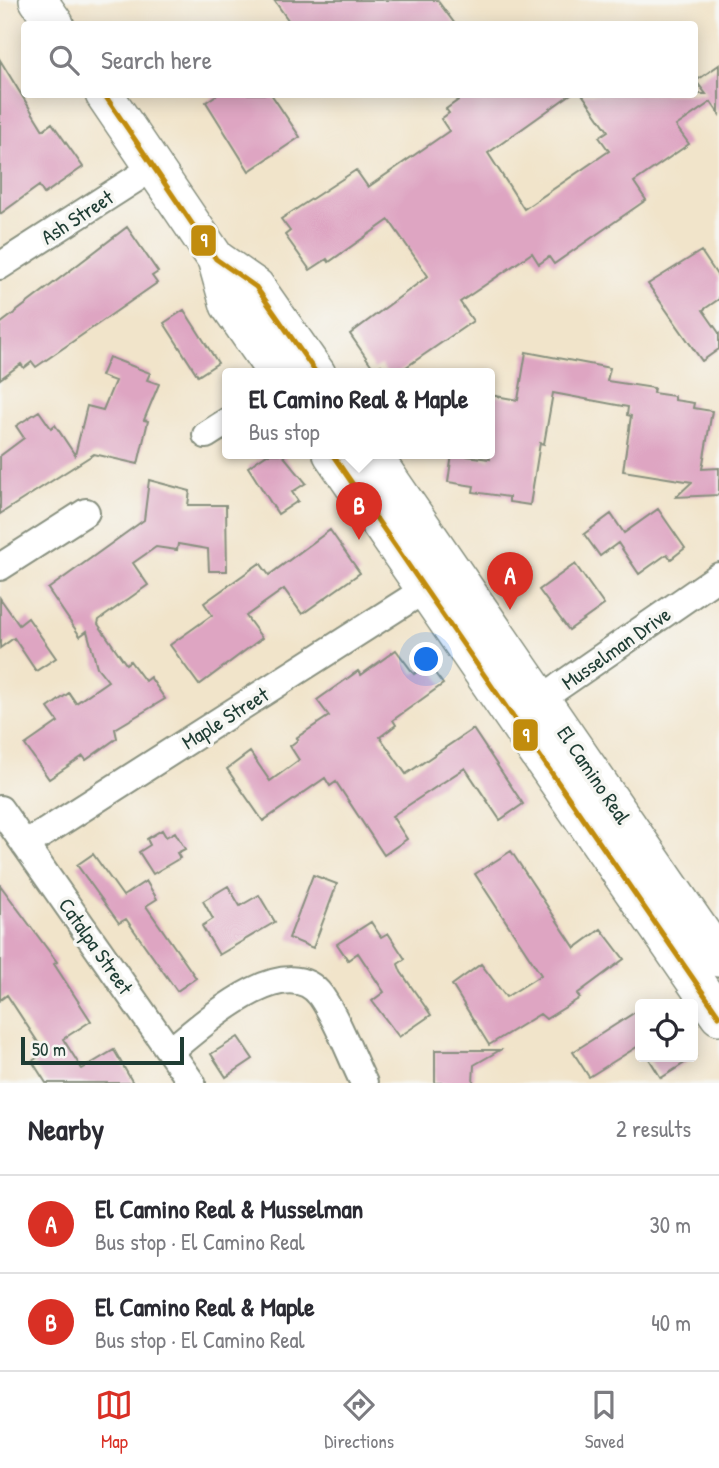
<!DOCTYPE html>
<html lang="en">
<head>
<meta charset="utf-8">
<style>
  :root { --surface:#fff; --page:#f2f2f3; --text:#2b2b33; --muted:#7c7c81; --line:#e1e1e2; --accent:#d93025 }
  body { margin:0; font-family:"Patrick Hand",sans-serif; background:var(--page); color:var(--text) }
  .controls { position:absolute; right:21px; bottom:21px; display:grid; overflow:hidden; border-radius:7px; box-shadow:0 4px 18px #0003 }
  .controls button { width:63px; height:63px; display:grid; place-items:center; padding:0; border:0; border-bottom:2px solid var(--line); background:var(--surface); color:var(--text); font:35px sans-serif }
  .scale { position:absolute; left:21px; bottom:18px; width:163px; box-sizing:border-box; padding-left:7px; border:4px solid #1f3d34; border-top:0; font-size:19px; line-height:24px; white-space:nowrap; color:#1f3d34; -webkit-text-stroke:5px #f6f6f2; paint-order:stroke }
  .you { position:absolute; left:427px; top:660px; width:24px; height:24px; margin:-18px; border:5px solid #fff; border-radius:50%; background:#1a73e8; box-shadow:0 0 0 10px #1a73e833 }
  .badge { display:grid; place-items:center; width:46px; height:46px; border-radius:50%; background:var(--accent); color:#fff; font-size:23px; font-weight:700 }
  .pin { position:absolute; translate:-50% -58px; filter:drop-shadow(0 2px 4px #0008) }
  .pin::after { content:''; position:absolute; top:37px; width:24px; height:21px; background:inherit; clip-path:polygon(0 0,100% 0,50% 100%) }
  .popup { position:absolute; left:222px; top:368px; width:273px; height:91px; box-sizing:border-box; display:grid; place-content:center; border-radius:7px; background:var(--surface); filter:drop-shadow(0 2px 5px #0005); font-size:23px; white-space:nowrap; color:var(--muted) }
  .popup b { font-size:26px; color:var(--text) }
  .popup::after { content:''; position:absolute; left:50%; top:100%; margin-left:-14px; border:14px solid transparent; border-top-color:var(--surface) }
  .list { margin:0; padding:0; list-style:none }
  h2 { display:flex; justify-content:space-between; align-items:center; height:91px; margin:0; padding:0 28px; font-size:30px }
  h2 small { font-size:23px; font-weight:400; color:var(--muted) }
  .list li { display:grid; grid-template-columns:46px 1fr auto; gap:21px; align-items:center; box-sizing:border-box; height:98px; padding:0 28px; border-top:2px solid var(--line) }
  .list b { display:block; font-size:26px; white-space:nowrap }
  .list p { margin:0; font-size:23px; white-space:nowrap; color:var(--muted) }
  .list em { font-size:23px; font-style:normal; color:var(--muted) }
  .icon { flex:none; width:38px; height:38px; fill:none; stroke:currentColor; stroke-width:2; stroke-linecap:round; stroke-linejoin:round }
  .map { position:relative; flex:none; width:719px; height:1083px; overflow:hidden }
  .search { position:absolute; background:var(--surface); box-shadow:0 4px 18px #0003; left:21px; right:21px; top:21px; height:77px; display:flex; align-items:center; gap:18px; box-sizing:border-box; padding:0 24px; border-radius:7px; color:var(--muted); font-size:26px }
  .sheet { height:287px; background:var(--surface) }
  nav { display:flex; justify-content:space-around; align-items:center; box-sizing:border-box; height:98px; border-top:2px solid var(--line); background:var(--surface); font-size:19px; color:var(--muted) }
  nav a { display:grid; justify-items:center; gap:4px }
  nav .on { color:var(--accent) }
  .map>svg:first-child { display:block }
</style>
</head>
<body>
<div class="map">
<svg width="719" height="1083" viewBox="0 0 719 1083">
  <rect width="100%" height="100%" fill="#f6f6f2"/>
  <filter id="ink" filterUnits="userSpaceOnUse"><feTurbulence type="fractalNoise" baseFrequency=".0143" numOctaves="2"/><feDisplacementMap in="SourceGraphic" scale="14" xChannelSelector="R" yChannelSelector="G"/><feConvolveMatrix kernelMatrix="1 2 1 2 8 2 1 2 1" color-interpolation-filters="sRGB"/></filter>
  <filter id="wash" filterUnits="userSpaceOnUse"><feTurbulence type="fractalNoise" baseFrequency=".00686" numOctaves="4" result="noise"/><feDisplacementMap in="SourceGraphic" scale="28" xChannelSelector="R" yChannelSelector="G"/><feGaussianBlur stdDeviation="1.57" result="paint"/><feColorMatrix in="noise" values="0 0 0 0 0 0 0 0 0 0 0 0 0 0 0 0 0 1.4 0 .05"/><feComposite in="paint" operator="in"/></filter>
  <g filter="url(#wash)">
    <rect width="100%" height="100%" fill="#f1e4ca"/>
    <g id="blocks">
      <path fill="#dea5c2" d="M274 0H437L455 24H291Z
        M0 60 43 130 52 123 83 167 44 194 39 186 0 214Z
        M719 65V114L711 102 676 126 689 144 634 182 646 200 554 264 549 257 539 264 532 253 460 302 473 321 396 374H387L381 365 374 369 350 334 428 276 389 220 329 262 327 259 310 270 285 235 290 231 281 219 356 170 368 187 449 131 441 119 449 113 446 109 467 94H571L488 153 524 209 609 151 599 137 608 131 582 94H706L696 81Z
        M218 94H271L300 137 249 171 206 102Z
        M127 227 158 272 152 276 157 283 36 367 32 362 24 368 21 364 0 379V324Z
        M701 251 719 278V299L703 310 719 333V349L702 361 648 284Z
        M184 310 218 363 198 376 164 323Z
        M526 352 610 368 607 381 654 388 653 393 674 396V400L694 403 693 408 712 411 702 469 719 468V495L676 497 692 482 623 471 631 416 627 415 628 407 553 393 544 444 540 443 530 505 509 502V497L473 492 474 486 448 482 452 454 490 459V395L518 400Z
        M109 357 150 373 147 380 159 384 144 420 148 421 138 464 94 454 0 514V456L24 438 16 426 39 411 51 428 55 425 75 455 87 406 103 410 115 381 101 376Z
        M267 454H282L306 483 292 492 298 501 278 514 248 467Z
        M149 480 190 491 188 505H226L227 571H209L208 549 178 544 177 550 156 547 133 563 148 585 99 620 98 624 126 664 130 661 145 681 150 677 165 699 115 729 117 738 86 760 83 756 49 779 25 745 58 722 48 708 69 693 76 703 108 681 97 667 87 631 80 636 48 589 144 520Z
        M658 509 685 548 671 559 667 554 639 574 618 543 600 556 584 534 611 514 624 533Z
        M330 530 360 573 302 614 284 589 246 616 262 638 199 685 170 645 212 615 204 603 260 563 269 575Z
        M575 564 604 605 569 630 539 590Z
        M0 598 19 625 28 618 56 658 36 671 14 638 0 648Z
        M396 650 414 674 428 664 443 684 393 720 396 725 380 737 406 774 473 729 523 804 500 820 465 768 392 816 407 839 384 855 336 782 330 786 325 778 263 821 227 769 250 752 270 781 299 760 290 746 298 740 296 738 329 716 317 700 358 671 361 675Z
        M162 830 166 837 175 832 185 849 177 853 180 858 153 874 139 852 150 845 147 839Z
        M511 851 575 948 601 929 624 959 577 994 580 998 546 1019 540 1014 489 1045 452 985 481 964 506 997 541 975 475 874Z
        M93 854 123 896 146 881 157 899 146 906 196 978 177 991 126 919 119 923 77 865Z
        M313 875 337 884 313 948 289 938Z
        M0 885 57 962 54 964 91 1021 63 1039 82 1069 114 1050 133 1083H46L32 1061 45 1053 7 995 0 1000Z
        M228 886 240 906 259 895 275 922 219 955 202 926 213 919 203 901Z
        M371 922 381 937 388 933 405 959 398 964 401 972 431 1015 399 1037 372 1001 384 992 358 953 348 960 337 944Z
        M640 1009V1045L589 1077 573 1052Z
        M238 1037 253 1059 226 1077 211 1054Z
        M435 1050H500L474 1065 473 1083H435Z
        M648 1057H694L661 1078Z"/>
    </g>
  </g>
  <g filter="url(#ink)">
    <use href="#blocks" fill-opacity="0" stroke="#88907f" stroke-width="2"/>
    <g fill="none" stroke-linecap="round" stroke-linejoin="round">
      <g stroke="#88907f" stroke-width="30">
        <path id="street" d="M0 266 154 167
          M206 435 228 421
          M0 567 86 512
          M528 708 719 576
          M0 809 192 1083
          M25 845 424 590
          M170 1051C199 1028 286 946 321 996 339 1022 350 1055 364 1083"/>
      </g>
      <g stroke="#88907f" stroke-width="40">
        <path id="secondary" d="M38 0 55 24
          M104 94 216 259 256 287 317 374
          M216 259 229 305 277 374
          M332 454 719 1016
          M372 454 719 958"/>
      </g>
      <use href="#street" stroke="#fff" stroke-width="26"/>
      <use href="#secondary" stroke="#fff" stroke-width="37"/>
      <g stroke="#f6f6f2" stroke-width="10">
        <path id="bus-1" d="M104 94 216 259 256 287 317 374
          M332 454 719 1016"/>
      </g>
      <use href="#bus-1" stroke="#c18c0d" stroke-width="5"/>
    </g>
  </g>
  <g text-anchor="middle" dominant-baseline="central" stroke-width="7" stroke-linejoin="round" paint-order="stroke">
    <g font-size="21" fill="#1f3d34" stroke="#f6f6f2">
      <text transform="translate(77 217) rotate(-33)">Ash Street</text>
      <text transform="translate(616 648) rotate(-35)">Musselman Drive</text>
      <text transform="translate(225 718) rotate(-32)">Maple Street</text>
      <text transform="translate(594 775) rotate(56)">El Camino Real</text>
      <text transform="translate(96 946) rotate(55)">Catalpa Street</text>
    </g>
  </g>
  <g stroke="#f6f6f2" stroke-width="2.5">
    <rect x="190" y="224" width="27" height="33" rx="7" fill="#c18c0d"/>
    <rect x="512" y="718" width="27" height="34" rx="7" fill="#c18c0d"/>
  </g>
  <g font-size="19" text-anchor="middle" font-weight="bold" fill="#fff">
    <text x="204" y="247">9</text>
    <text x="526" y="742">9</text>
  </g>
</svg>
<div class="controls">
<button><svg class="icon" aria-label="locate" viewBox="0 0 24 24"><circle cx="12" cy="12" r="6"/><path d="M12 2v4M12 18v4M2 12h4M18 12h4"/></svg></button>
</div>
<div class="scale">50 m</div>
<div class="you"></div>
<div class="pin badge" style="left:510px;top:610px">A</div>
<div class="pin badge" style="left:359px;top:540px">B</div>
<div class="popup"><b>El Camino Real &amp; Maple</b>Bus stop</div>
<div class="search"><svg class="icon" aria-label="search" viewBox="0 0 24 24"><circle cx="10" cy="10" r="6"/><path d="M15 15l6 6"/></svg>Search here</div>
</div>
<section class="sheet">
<h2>Nearby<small>2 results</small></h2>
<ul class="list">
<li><span class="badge">A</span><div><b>El Camino Real &amp; Musselman</b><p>Bus stop · El Camino Real</p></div><em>30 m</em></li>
<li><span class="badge">B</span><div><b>El Camino Real &amp; Maple</b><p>Bus stop · El Camino Real</p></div><em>40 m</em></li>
</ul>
</section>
<nav>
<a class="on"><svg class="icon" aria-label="map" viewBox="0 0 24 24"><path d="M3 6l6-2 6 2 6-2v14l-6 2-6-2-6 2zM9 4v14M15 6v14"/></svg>Map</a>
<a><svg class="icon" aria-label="directions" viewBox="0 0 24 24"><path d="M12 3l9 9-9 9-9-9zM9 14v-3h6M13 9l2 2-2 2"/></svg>Directions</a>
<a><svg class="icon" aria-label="saved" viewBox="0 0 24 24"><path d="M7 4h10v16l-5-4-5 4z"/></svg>Saved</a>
</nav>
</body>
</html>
